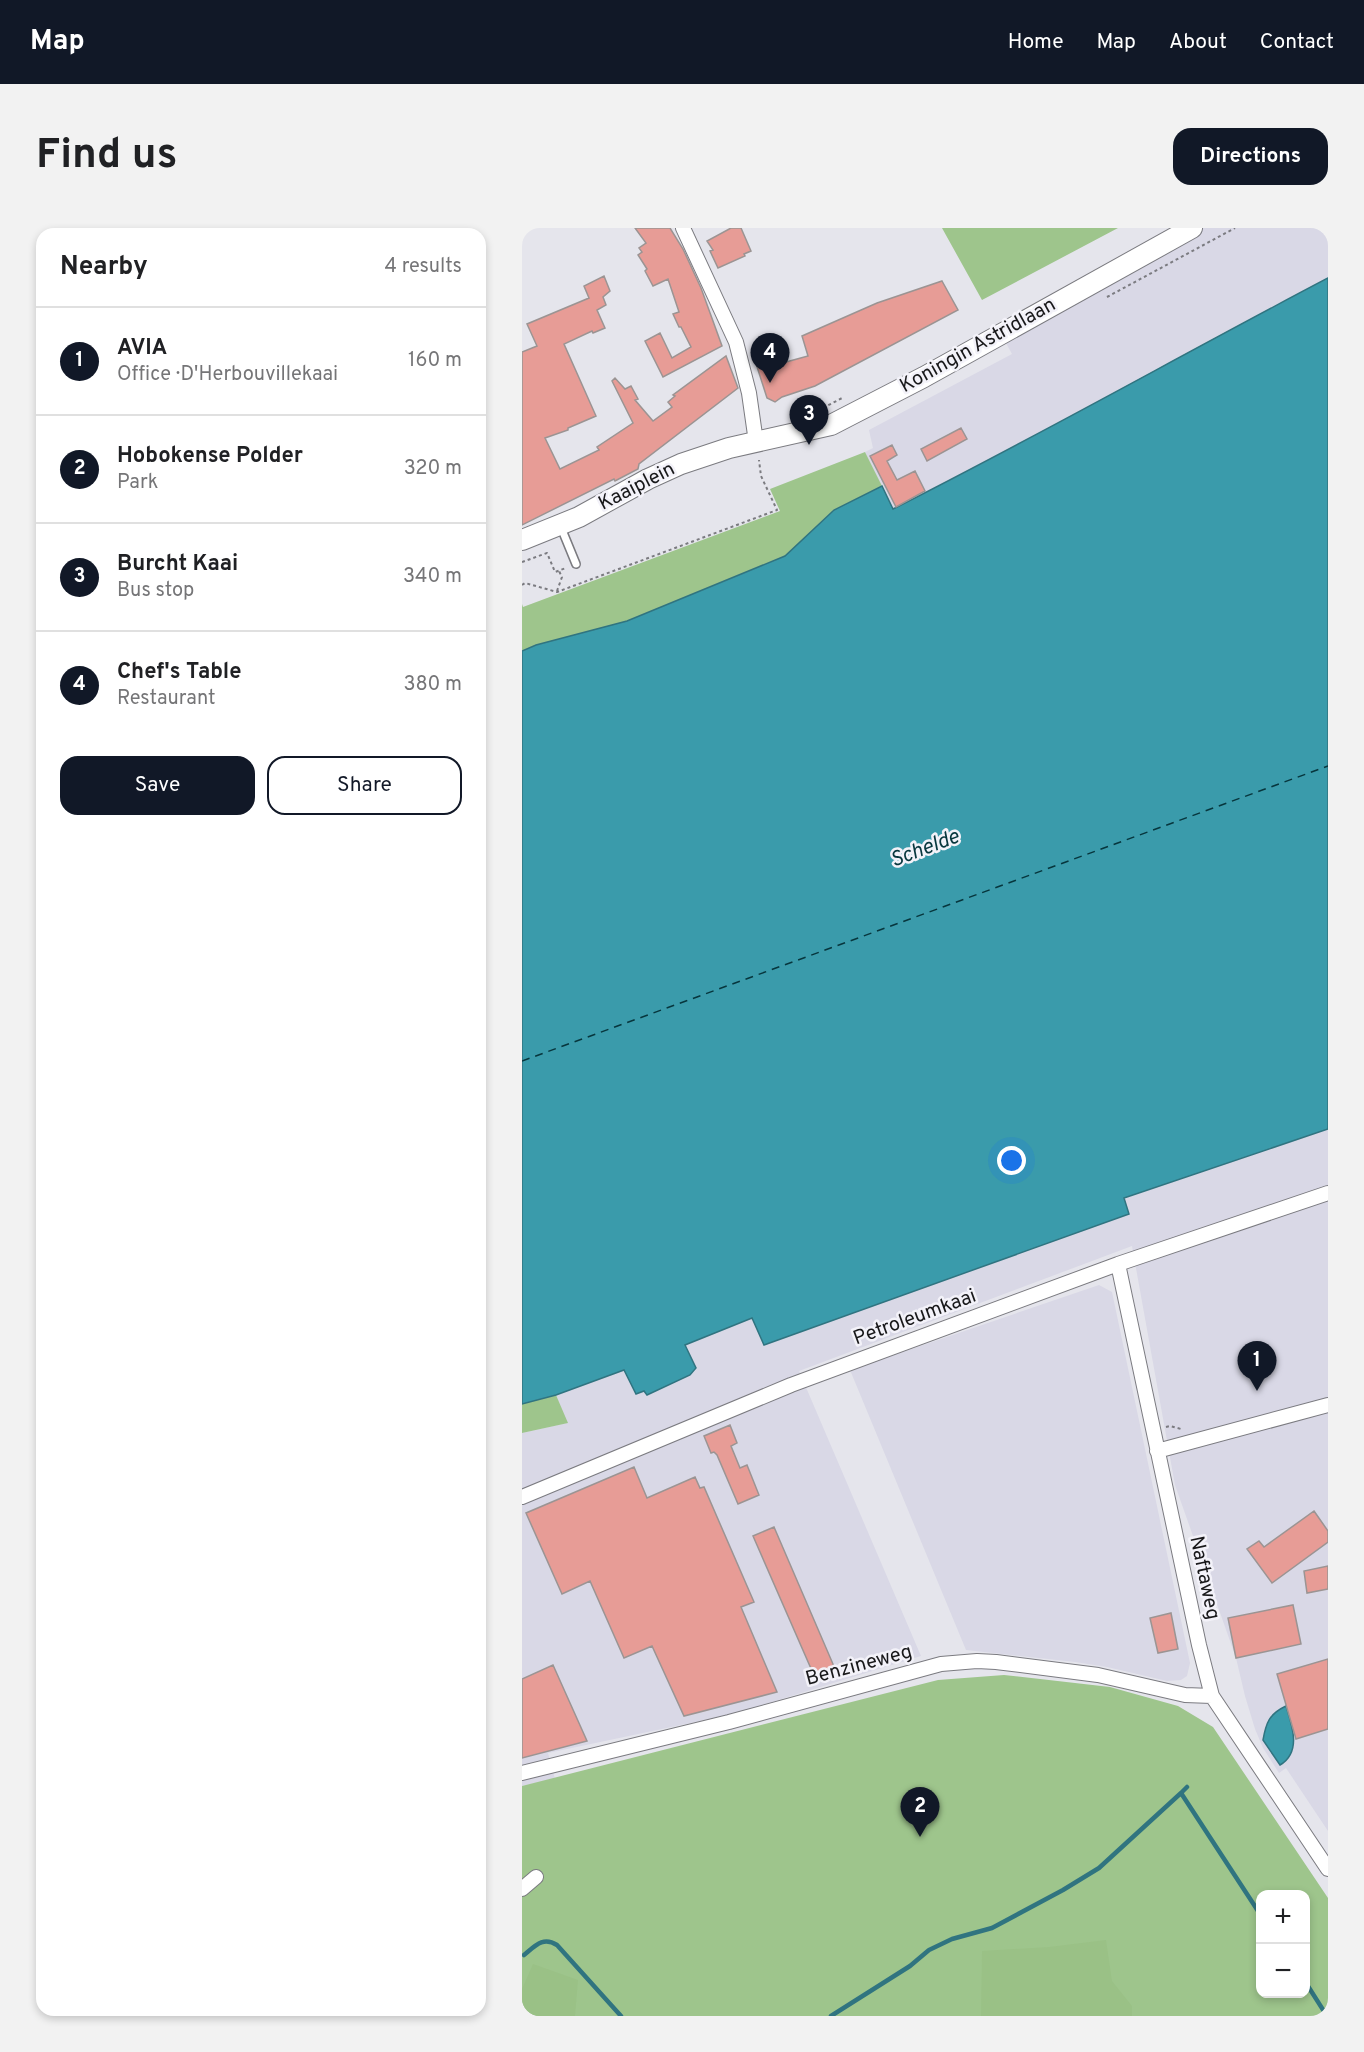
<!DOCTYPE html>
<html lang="en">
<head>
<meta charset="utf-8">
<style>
  :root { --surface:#fff; --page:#f2f2f2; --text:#202124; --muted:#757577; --line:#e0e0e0; --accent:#111827 }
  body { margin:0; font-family:Overpass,sans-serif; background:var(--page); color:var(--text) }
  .controls { position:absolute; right:18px; bottom:18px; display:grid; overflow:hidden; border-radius:12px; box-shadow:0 3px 9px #0003 }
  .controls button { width:54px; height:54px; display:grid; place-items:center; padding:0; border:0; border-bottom:2px solid var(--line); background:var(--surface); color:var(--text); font:30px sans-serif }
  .you { position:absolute; left:490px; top:933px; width:21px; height:21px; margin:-15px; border:4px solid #fff; border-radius:50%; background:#1a73e8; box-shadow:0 0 0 9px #1a73e833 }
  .badge { display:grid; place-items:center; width:39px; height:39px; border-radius:50%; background:var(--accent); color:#fff; font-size:20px; font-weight:700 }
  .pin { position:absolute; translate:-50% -50px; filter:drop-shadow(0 2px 3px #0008) }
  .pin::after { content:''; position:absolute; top:32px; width:21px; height:18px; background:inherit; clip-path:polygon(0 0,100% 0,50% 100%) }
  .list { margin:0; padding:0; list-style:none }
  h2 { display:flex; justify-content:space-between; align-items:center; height:78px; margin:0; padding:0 24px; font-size:26px }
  h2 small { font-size:20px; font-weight:400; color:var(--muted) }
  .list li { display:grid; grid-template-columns:39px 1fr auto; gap:18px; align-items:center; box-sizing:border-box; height:108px; padding:0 24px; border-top:2px solid var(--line) }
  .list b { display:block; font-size:22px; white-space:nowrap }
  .list p { margin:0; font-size:20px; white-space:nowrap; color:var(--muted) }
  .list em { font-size:20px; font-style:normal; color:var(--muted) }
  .actions { display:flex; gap:12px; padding:18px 24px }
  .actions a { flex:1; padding:14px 0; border:2px solid var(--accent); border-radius:18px; text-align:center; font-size:21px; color:var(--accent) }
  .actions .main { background:var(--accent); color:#fff }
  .map { position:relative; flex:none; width:806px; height:1788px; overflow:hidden; border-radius:18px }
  header { display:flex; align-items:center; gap:36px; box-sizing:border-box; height:84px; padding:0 30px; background:var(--accent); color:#fff }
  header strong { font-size:28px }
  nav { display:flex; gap:33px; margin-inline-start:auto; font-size:21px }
  .intro { display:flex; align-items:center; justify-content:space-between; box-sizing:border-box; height:144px; padding:0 36px }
  h1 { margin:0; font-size:42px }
  .button { padding:15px 27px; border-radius:18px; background:var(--accent); color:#fff; font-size:21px; font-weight:700 }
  main { display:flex; gap:36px; padding:0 36px }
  aside { flex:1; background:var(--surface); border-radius:18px; box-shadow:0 3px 9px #0003 }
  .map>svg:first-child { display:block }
</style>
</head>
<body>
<header>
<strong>Map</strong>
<nav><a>Home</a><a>Map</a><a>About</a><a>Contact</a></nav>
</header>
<div class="intro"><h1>Find us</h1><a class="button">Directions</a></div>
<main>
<aside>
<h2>Nearby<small>4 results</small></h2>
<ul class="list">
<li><span class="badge">1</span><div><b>AVIA</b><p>Office · D'Herbouvillekaai</p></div><em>160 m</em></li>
<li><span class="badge">2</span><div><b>Hobokense Polder</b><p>Park</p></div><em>320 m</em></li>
<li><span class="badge">3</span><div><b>Burcht Kaai</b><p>Bus stop</p></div><em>340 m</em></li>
<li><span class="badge">4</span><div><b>Chef's Table</b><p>Restaurant</p></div><em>380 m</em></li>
</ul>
<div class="actions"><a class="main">Save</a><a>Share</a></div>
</aside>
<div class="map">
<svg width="806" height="1788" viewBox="0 0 806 1788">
  <rect width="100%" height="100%" fill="#e5e5ec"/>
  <path fill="#d9d8e6" d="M670 0H806V50L695 108 491 220 371 281 343 224 351 220 347 202 490 126 479 106Z
    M806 901V1603L764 1540 757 1545 741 1520 733 1501 723 1468 714 1430 653 1257 610 1018 277 1143 399 1428 211 1486 26 1525 33 1551 0 1558V1205L45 1195 34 1167 102 1141 114 1166 122 1163 126 1166 168 1147 174 1140 162 1117 230 1090 242 1117 606 986 601 971Z
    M577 1057 590 1064 668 1435 665 1448 659 1452 645 1453 585 1439 553 1434 444 1422 328 1142Z"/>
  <path fill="#9ec58c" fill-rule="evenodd" d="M420 0H596L460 72Z
    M343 224 360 258 312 282 263 328 105 394 14 417 0 423V376L1 379 258 283 248 261Z
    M34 1167 46 1195 0 1205V1176Z
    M482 1447 588 1459 656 1478 691 1499 806 1670V1788H0V1558L416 1452ZM738 1666H784V1766H738Z"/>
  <path fill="#9ac186" d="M584 1712 590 1753 610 1778V1788H459L460 1723 527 1719Z
    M11 1736 56 1752 53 1788H0V1761Z"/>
  <path fill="#3a9bab" stroke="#307480" stroke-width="1.5" d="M806 50V901L602 970 607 986 242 1117 230 1090 163 1117 174 1140 168 1147 125 1167 122 1163 114 1166 102 1142 34 1167 0 1176V423L14 417 105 393 263 328 312 282 360 258 371 281C518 207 661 126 806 50Z
    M764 1478C770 1497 780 1524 758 1537L741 1512C744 1495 747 1486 764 1478Z"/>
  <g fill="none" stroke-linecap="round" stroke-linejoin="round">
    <path stroke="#307480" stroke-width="4.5" d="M665 1559 659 1565 738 1686
      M2 1727C13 1718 21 1708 35 1717L99 1788
      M784 1755 805 1788
      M309 1788 388 1738 407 1722 430 1711 470 1700 541 1662 577 1640 659 1565"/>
    <path stroke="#07363d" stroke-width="1.5" stroke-dasharray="8 6" stroke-linecap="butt" d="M0 833 806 538"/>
  </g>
  <path fill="#e79c96" stroke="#9b9493" stroke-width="1.5" d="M113 0H148L161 21 179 60 200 118 141 149 123 113 138 105 150 130 169 119 159 99H157L151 86 157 84 146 51 131 58 123 43 125 41 116 27 120 24 117 20 124 15Z
    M209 0H219L229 23 222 26 223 28 196 40 188 23 191 22 185 13Z
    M82 48 88 63 81 69 84 77 75 82 83 100 71 105 70 103 42 116 74 188 46 200V202L23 210 38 241 77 222 75 219 111 195 90 153 93 150 103 161 109 158 116 171 113 172 131 193 150 179 146 174 153 168 151 167 204 128 216 160 117 236 116 241 93 253 92 251 0 297V124L15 118 5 96 67 70 62 58Z
    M420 53 436 82 293 158 260 169 253 174 245 170 230 123 260 117 264 134 286 128 280 108 355 75Z
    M439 200 445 211 405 233 399 221Z
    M370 217 375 227 365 233 375 252 393 243 403 263 374 279 348 228Z
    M208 1197 215 1215 209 1218 218 1240 225 1237 237 1267 216 1276 195 1227 192 1224 189 1225 182 1208Z
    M112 1239 125 1270 173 1249 178 1260 182 1259 232 1374 219 1379 255 1464 162 1488 130 1418 102 1430 68 1353 40 1366 4 1285Z
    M792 1283 806 1303V1314L750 1355 725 1321 737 1313 742 1319Z
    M252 1299 314 1443 294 1452 231 1308Z
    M806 1338V1361L785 1365 782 1343Z
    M771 1377 779 1416 714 1430 706 1390Z
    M649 1385 656 1421 636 1425 628 1390Z
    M806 1431V1501L774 1511 755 1446Z
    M31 1437 65 1513 0 1530V1451Z"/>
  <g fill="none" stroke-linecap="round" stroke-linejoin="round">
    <g stroke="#7b7b80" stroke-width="10">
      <path id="lane" d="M38 297 54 336"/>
    </g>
    <g stroke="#7b7b80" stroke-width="16">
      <path id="street" d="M161 0 214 114 227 165 234 214
        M596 1036 677 1417 690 1468 806 1641
        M635 1223 806 1177
        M0 1269 269 1157 596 1036 806 965
        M0 1545 207 1494 419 1436 455 1433 474 1434 576 1447 663 1467 690 1468
        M0 1661 14 1649"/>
    </g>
    <g stroke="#7b7b80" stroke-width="22">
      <path id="secondary" d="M0 312 57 289 126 251 159 236 207 220 309 197 402 149 670 0"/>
    </g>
    <path stroke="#7b7b80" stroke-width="2" stroke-dasharray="3 3" stroke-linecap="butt" d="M585 69 713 0
      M301 180 322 169
      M0 334 25 325 33 344 44 340
      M0 357 3 355 35 364 255 282 239 248 237 232
      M35 363 40 349 37 343
      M644 1199 648 1198 659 1201"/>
    <use href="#lane" stroke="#fff" stroke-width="7"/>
    <use href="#street" stroke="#fff" stroke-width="14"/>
    <use href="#secondary" stroke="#fff" stroke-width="20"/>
  </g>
  <g text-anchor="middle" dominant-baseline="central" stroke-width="5" stroke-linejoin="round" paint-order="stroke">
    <g font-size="20" fill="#18181a" stroke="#f3f2f9">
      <text transform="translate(456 118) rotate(-29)">Koningin Astridlaan</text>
      <text transform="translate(115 259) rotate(-27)">Kaaiplein</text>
      <text transform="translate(393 1090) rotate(-20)">Petroleumkaai</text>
      <text transform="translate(682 1350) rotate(78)">Naftaweg</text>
      <text transform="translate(337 1438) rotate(-15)">Benzineweg</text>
    </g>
    <g font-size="21" font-style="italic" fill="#07363d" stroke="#f3f2f9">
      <text transform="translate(403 621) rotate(-21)">Schelde</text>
    </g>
  </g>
</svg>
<div class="controls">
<button>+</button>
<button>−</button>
</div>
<div class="you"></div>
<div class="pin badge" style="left:735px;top:1163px">1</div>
<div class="pin badge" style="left:398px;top:1609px">2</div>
<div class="pin badge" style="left:287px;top:217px">3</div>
<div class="pin badge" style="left:248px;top:155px">4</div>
</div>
</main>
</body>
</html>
